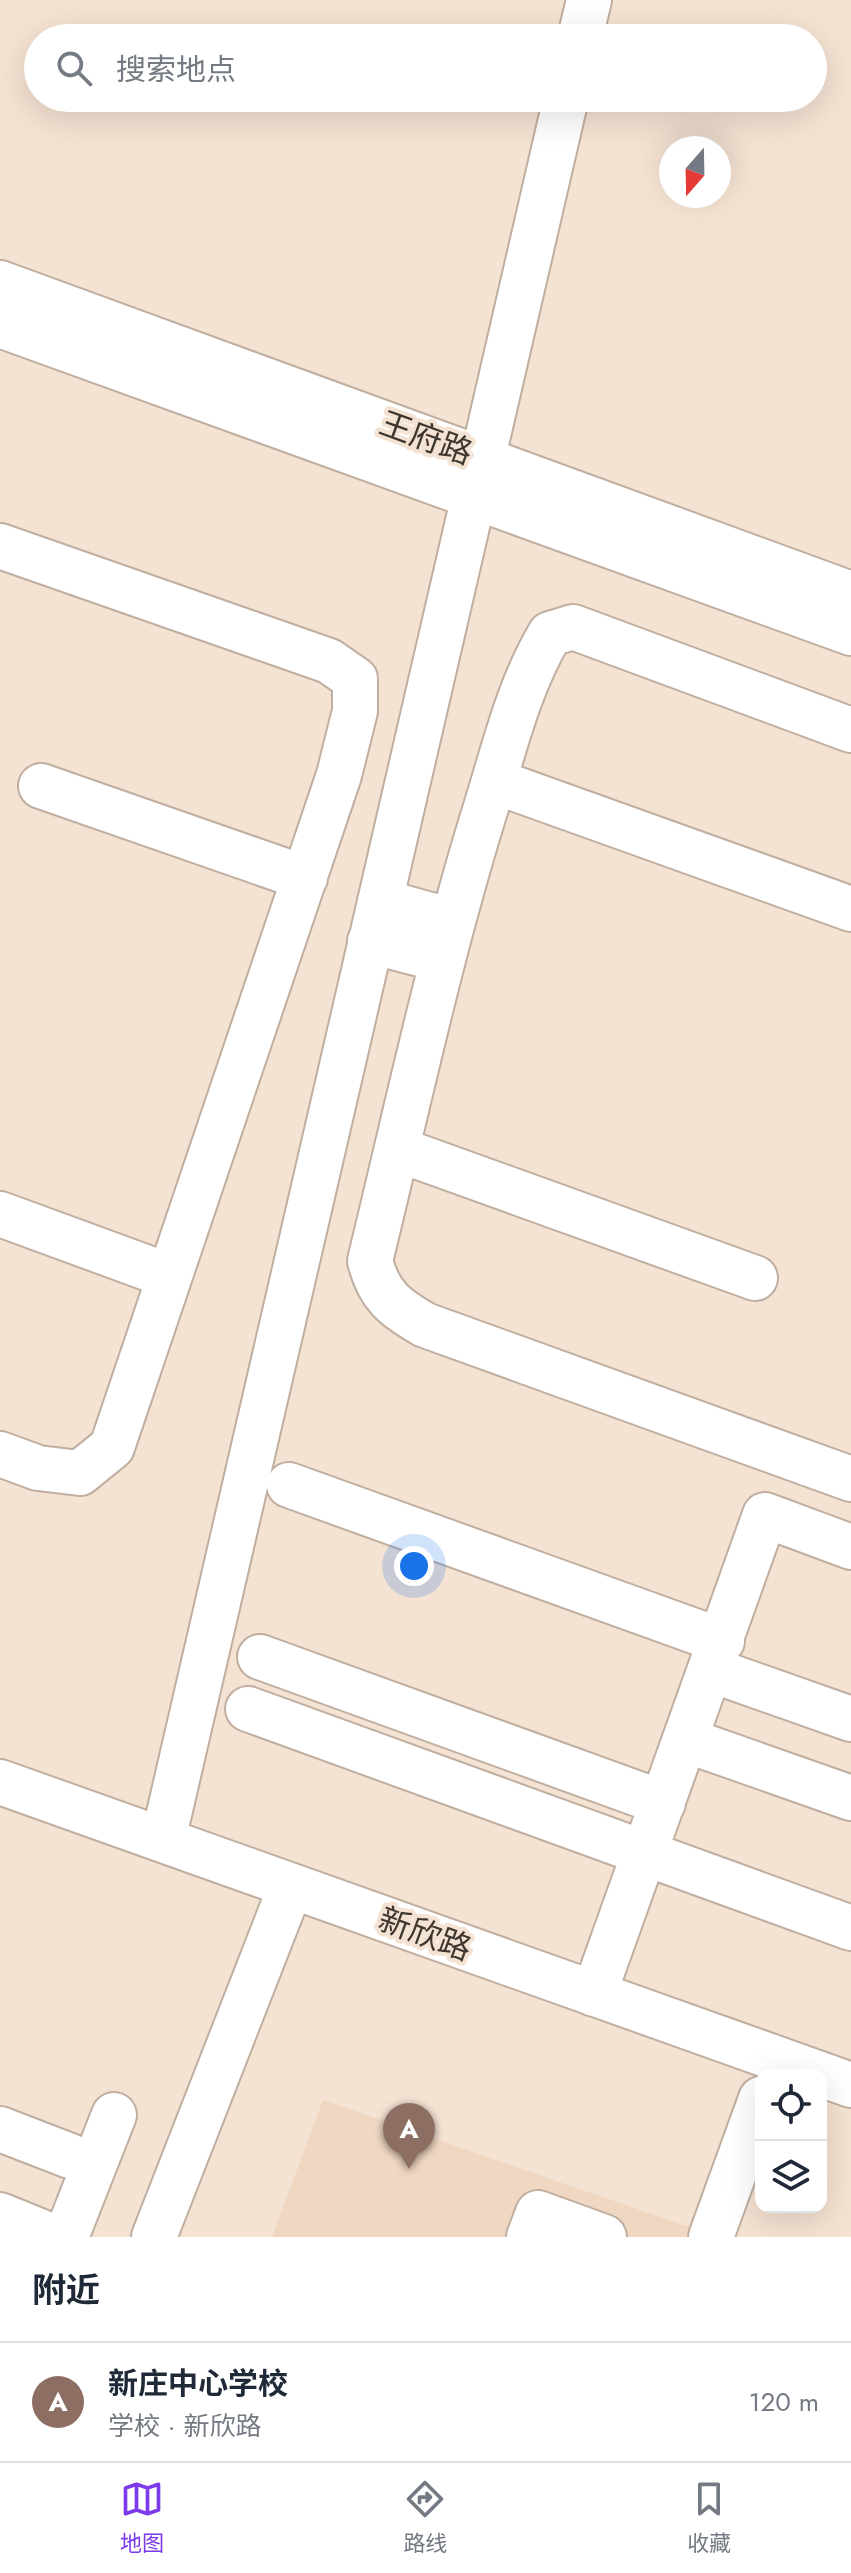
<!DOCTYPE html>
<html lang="zh">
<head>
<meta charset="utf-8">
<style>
  :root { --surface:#fff; --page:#f6f6f7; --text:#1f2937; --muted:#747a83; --line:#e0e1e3; --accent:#7c3aed }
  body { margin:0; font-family:Jost,"Noto Sans SC",sans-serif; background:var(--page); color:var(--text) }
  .controls { position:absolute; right:24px; bottom:24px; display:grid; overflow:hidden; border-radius:16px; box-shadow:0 8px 32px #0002 }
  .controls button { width:72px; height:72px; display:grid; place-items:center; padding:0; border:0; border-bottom:2px solid var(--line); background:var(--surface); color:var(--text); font:40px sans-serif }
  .compass { position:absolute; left:659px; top:136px; width:72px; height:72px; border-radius:50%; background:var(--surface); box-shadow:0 8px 32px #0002; rotate:200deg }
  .you { position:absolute; left:414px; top:1566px; width:28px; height:28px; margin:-20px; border:6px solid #fff; border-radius:50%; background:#1a73e8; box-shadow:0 0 0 12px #1a73e833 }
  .badge { display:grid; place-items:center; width:52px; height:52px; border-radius:50%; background:var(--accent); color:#fff; font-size:26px; font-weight:700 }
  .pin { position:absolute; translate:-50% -66px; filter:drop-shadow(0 2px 4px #0008) }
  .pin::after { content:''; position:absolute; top:42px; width:28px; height:24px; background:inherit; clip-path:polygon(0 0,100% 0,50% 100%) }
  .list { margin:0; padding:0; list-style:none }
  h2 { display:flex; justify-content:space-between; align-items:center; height:104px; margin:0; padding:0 32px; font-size:34px }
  h2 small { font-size:26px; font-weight:400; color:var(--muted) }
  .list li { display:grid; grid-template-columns:52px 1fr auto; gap:24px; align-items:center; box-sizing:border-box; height:120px; padding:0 32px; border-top:2px solid var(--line) }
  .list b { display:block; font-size:30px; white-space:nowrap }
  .list p { margin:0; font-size:26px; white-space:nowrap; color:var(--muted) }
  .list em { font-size:26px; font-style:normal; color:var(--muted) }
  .icon { flex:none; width:44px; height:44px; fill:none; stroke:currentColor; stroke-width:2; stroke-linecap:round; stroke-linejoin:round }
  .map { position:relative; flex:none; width:851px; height:2237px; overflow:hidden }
  .search { position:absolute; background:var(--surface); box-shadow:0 8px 32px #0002; left:24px; right:24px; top:24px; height:88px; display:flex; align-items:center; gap:20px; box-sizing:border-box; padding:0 28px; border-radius:44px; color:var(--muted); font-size:30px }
  .sheet { height:224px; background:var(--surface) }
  nav { display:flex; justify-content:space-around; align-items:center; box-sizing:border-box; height:112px; border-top:2px solid var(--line); background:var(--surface); font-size:22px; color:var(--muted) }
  nav a { display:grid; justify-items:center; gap:4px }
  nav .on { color:var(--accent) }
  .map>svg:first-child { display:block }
</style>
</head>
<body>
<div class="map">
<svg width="851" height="2237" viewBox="0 0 851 2237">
  <rect width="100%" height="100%" fill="#f4e2d2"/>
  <path fill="#efd7c2" d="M323 2100 718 2237H272Z"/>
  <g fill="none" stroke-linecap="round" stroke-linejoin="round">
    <g stroke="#c0afa0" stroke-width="48">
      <path id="minor" d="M580 38 589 0
        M0 283 851 594
        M0 325 851 633
        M0 546 329 661 355 679V711L339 775 112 1447 80 1473 38 1468 0 1454
        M851 730 573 627 550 634C519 686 505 746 487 804 440 954 407 1109 370 1261 379 1296 395 1308 425 1325L851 1479
        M494 781 851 909
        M41 786 305 878
        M380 901 452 921
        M370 941 443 960
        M397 1149 755 1278
        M0 1214 169 1276
        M289 1485 722 1641
        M260 1657 663 1803
        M712 1670 851 1719
        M248 1709 851 1928
        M686 1740 851 1798
        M0 1782 851 2085
        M163 1840 566 98
        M594 1994 765 1515 851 1547
        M0 2129 70 2156
        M0 2215 54 2237
        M66 2237 114 2115
        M154 2237 291 1886
        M529 2237 538 2213 604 2237
        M711 2237 761 2099"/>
    </g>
    <use href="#minor" stroke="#fff" stroke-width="44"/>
  </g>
  <g text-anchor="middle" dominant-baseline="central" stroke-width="8" stroke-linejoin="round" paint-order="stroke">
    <g font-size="32" fill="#3e3730" stroke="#f4e2d2">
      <text transform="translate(426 438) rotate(20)">王府路</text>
      <text transform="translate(425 1934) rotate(20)">新欣路</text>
    </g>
  </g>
</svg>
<div class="controls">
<button><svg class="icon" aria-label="locate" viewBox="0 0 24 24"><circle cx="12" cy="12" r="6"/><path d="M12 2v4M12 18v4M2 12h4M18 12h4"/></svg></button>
<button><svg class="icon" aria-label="layers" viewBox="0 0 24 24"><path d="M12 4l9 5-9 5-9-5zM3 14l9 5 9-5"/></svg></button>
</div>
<svg class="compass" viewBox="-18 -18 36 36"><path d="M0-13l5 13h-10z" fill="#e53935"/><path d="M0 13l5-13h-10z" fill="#747a83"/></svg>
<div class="you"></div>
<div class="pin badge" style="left:409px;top:2169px;background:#8d6e63">A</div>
<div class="search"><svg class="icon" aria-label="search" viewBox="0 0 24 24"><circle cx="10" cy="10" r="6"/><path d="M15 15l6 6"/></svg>搜索地点</div>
</div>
<section class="sheet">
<h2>附近<small></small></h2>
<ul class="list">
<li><span class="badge" style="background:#8d6e63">A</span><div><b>新庄中心学校</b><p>学校 · 新欣路</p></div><em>120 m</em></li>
</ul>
</section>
<nav>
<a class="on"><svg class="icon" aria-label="map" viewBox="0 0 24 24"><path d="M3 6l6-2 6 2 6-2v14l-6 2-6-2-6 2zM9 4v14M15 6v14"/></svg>地图</a>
<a><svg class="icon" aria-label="directions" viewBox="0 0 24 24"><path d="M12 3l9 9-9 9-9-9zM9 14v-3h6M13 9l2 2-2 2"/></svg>路线</a>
<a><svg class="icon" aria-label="saved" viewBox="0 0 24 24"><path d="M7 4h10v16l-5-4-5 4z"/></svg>收藏</a>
</nav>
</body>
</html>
